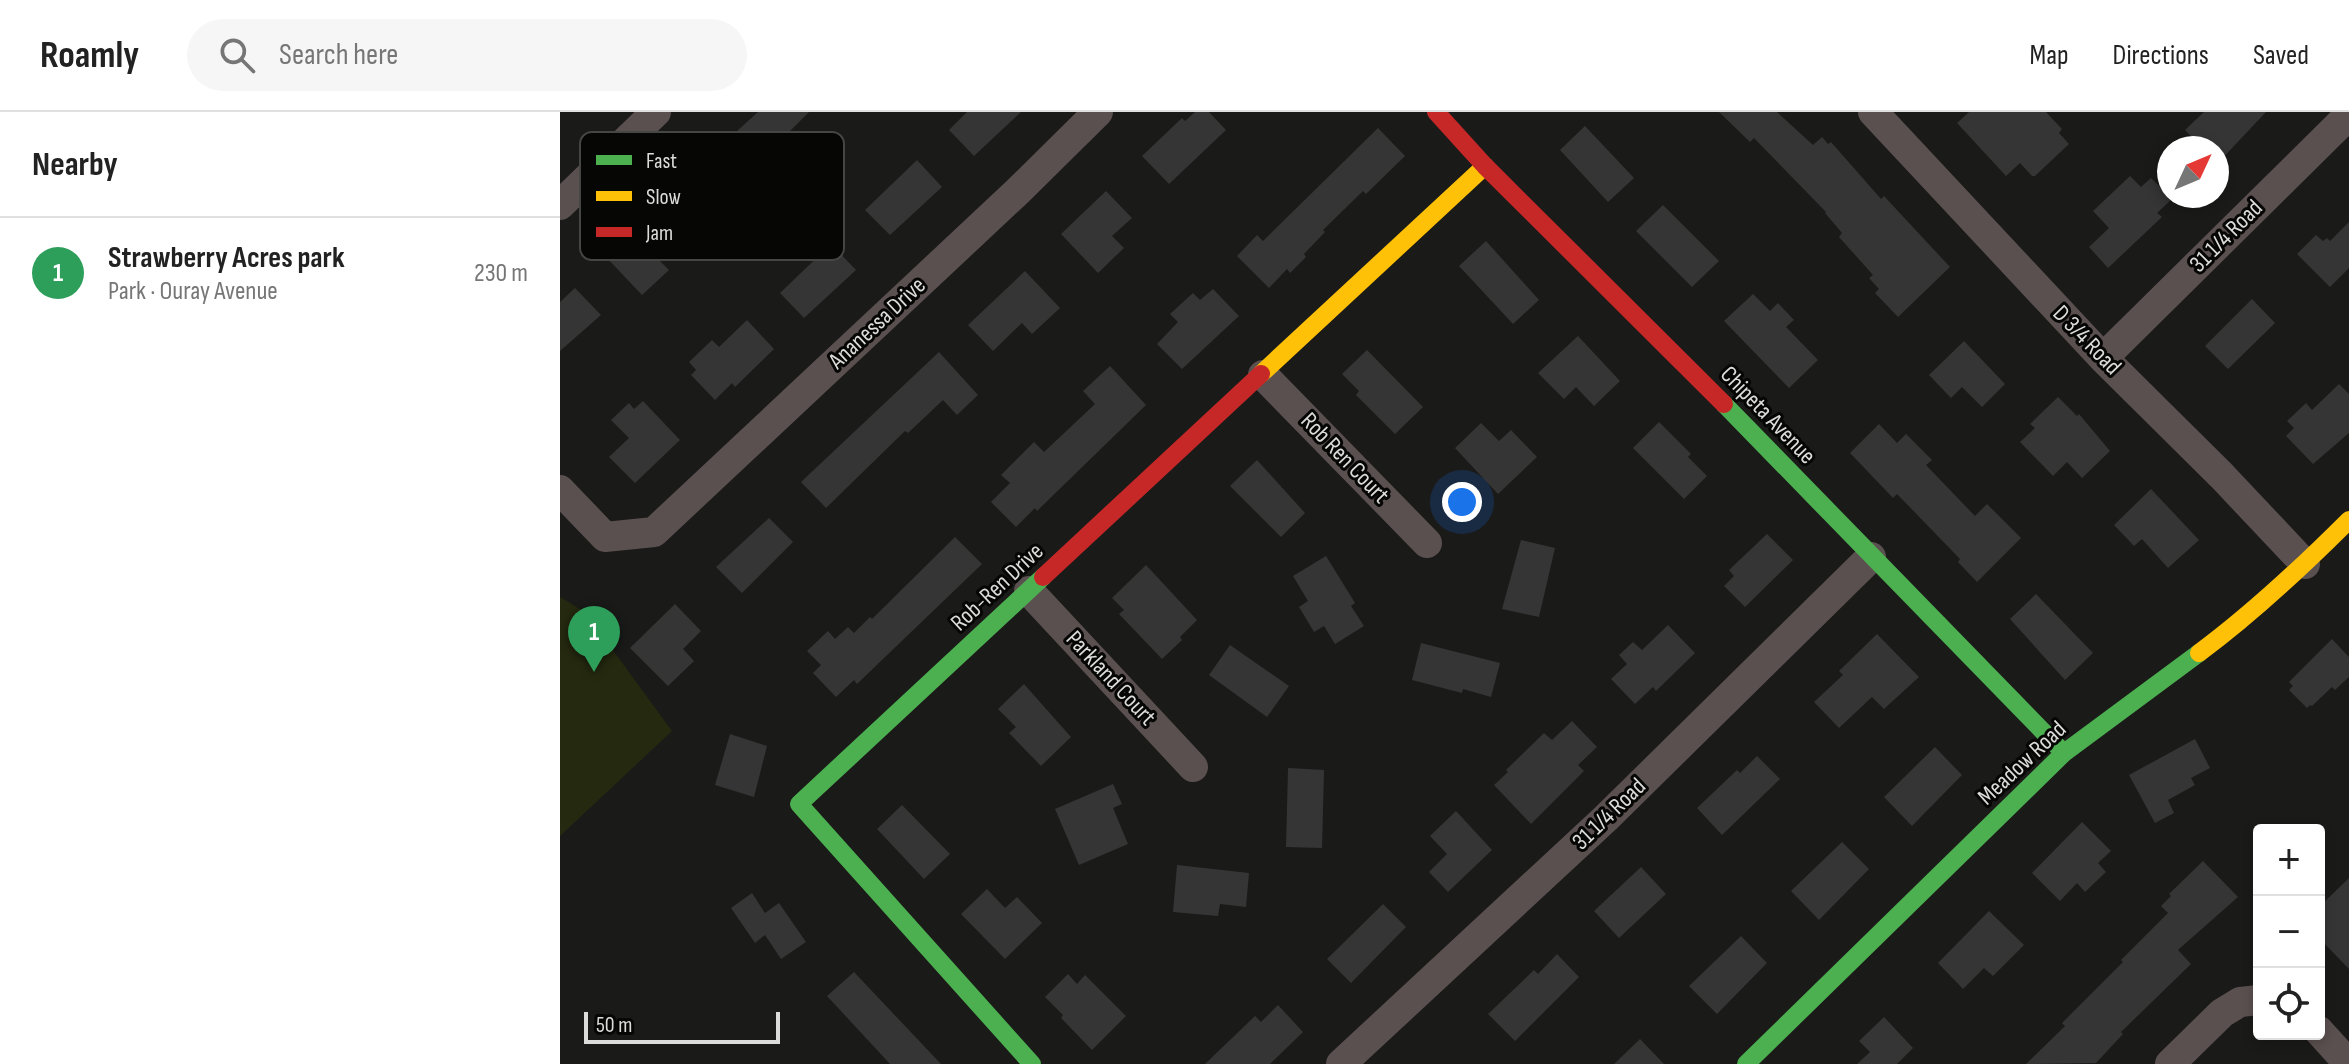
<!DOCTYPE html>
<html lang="en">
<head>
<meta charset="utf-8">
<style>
  :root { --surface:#fff; --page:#f6f6f6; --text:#222; --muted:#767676; --line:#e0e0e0; --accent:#575756 }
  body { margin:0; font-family:"Sofia Sans Condensed",sans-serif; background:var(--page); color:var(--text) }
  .controls { position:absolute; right:24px; bottom:24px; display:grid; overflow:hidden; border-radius:8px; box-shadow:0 4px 12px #0003 }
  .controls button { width:72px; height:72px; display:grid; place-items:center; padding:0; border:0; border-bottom:2px solid var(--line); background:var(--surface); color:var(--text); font:40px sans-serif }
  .compass { position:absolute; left:1597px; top:24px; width:72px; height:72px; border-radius:50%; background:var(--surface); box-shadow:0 4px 12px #0003; rotate:46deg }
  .scale { position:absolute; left:24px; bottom:20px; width:196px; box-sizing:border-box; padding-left:8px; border:4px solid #dcdcda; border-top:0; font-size:22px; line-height:28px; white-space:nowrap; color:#dcdcda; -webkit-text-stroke:6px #060605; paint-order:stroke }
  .you { position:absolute; left:902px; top:390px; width:28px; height:28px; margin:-20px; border:6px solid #fff; border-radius:50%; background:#1a73e8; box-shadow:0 0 0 12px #1a73e833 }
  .badge { display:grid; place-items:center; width:52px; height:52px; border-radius:50%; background:var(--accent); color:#fff; font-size:26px; font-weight:700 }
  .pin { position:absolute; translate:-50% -66px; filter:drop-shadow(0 2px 4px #0008) }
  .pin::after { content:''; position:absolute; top:42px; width:28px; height:24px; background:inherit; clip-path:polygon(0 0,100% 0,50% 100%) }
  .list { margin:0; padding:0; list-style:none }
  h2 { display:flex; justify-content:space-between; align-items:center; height:104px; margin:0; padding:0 32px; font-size:34px }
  h2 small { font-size:26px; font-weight:400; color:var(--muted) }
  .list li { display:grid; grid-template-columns:52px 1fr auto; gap:24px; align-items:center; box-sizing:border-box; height:112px; padding:0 32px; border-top:2px solid var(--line) }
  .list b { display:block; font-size:30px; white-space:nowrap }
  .list p { margin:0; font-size:26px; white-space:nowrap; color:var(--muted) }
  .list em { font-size:26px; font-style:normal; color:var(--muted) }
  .icon { flex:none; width:44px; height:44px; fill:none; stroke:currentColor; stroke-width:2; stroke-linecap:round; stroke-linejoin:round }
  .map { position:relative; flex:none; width:1789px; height:952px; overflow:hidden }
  header { display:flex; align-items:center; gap:48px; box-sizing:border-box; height:112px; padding:0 40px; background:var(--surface); border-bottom:2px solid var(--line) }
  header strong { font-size:38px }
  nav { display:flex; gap:44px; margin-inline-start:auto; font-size:28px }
  .search { width:560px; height:72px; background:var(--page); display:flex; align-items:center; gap:20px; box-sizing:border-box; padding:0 28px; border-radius:44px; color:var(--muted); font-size:30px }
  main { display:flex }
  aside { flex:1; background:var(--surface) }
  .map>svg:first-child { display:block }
</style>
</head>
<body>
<header>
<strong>Roamly</strong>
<div class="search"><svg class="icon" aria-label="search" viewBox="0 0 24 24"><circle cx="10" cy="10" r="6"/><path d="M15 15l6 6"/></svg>Search here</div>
<nav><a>Map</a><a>Directions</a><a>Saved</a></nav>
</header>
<main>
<aside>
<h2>Nearby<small></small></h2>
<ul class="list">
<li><span class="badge" style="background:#2e9e5b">1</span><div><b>Strawberry Acres park</b><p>Park · Ouray Avenue</p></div><em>230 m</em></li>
</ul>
</aside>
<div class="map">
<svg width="1789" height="952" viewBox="0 0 1789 952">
  <rect width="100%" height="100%" fill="#1a1a19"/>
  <path fill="#25290f" d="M0 485 25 500 112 619 0 724Z"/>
  <path fill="#353535" d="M198 0H249L222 27 234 39 222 51 225 54 186 89 173 76 152 97 125 69 164 27 166 29Z
    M407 0H461L414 44 389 18Z
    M635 0H649L666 18 609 72 582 44 622 6 625 9Z
    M1159 0H1217L1253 33 1262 25 1268 32 1271 30 1321 87 1324 84 1390 155 1338 205 1315 181 1319 177 1309 166 1313 163 1279 125 1282 121 1265 101 1266 100 1194 26 1190 30Z
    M1409 0H1486L1502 17 1499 21 1509 32 1475 64H1472L1460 51 1446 64 1397 11Z
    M1644 0H1706L1657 52V36H1642L1625 18Z
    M1025 14 1074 66 1048 90 1000 38Z
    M818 16 845 44 806 82 803 79 763 118 765 120 744 142 746 145 730 161 727 157 709 176 677 144 697 123 703 129Z
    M357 48 382 75 330 123 305 98Z
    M1570 64 1581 75 1591 66 1612 87 1597 101 1602 105 1548 156 1529 135 1549 116 1533 99Z
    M546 79 572 106 552 124 564 136 538 161 501 122Z
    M1103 93 1159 149 1132 175 1076 119Z
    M91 103 114 126 95 144 109 158 82 183 46 145Z
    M1789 110V156L1770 175 1737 142 1756 123 1763 129 1767 126 1770 129Z
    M926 129 979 188 953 212 899 154Z
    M271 132 296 158 244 206 220 181Z
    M465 159 500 196 472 222 462 211 433 239 408 213Z
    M15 176 41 203 0 239V190Z
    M653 177 679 204 622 257 597 232 618 210 610 202 633 181 640 188Z
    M1193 182 1210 199 1218 191 1234 208 1226 215 1258 248 1229 276 1164 209Z
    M1692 187 1715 211 1668 257 1645 234Z
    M187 208 214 237 175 275 172 271 155 288 131 263 136 258 129 250 152 228 159 235Z
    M1018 224 1060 269 1034 294 1016 275 1004 287 978 261Z
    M1404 229 1445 272 1422 295 1402 275 1391 286 1369 263Z
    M807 238 863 295 835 322 796 283 799 279 782 262Z
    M379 240 418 283 397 303 383 288 348 321 345 319 266 396 241 370Z
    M550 254 586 293 477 399 475 396 456 415 431 390 450 371 441 363 474 330 484 340 535 292 523 279Z
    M1779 272 1789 282V321L1753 352 1726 324 1734 316 1727 309 1746 291 1752 298Z
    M1498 285 1517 304 1519 302 1550 339 1522 366 1507 350 1493 364 1460 330 1475 316 1470 312Z
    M83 289 120 328 75 371 49 345 69 326 51 308 69 291 74 297Z
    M1099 310 1131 342 1128 345 1147 364 1124 387 1073 336Z
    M921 311 939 329 951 318 977 345 938 382 895 336Z
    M1319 312 1337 331 1346 322 1372 348 1366 353 1415 404 1427 392 1461 426 1417 470 1398 450 1400 447 1337 382 1333 386 1290 341Z
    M697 348 745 401 721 425 670 374Z
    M1591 377 1639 428 1608 456 1582 427 1574 434 1554 413Z
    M209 406 233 430 182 481 156 455Z
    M1207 422 1233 448 1185 495 1164 474 1174 464 1169 458Z
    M395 425 422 452 297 572 294 568 276 585 253 561 261 553 247 539 268 519 275 527 288 515 294 521 310 505 312 507Z
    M961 428 995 436 979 505 942 497Z
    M766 444 795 491 791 494 804 514 775 532 764 514 754 520 739 495 748 489 733 464Z
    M586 453 637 508 620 525 622 528 602 547 559 502 564 498 552 486Z
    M1476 482 1533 541 1505 568 1450 507Z
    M115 492 141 519 123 537 134 549 108 574 70 536Z
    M1108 513 1135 541 1096 579 1093 575 1075 592 1051 567 1067 552 1059 543 1073 530 1082 538Z
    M1317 522 1359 565 1324 597 1312 585 1279 616 1254 590 1283 563 1279 559Z
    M1772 527 1789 545V565L1775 578 1772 575 1752 594 1750 593 1747 596 1729 578 1733 574 1729 570Z
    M861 531 940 551 931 585 903 577 902 581 852 568Z
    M670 533 729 574 707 605 649 563Z
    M464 572 511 625 481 654 449 621 456 615 438 597Z
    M1012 609 1037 635 1018 653 1024 659 971 712 934 673 948 660 946 658 984 621 992 628Z
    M170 622 207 634 194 685 155 673Z
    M1635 627 1650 656 1631 666 1635 673 1608 688 1614 701 1595 711 1569 663Z
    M1375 635 1402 663 1352 714 1324 685Z
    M1197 644 1220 667 1162 723 1137 696 1177 658 1180 661Z
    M728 656 764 658 762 736 726 735Z
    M553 672 562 692 553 696 568 732 519 753 495 697Z
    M342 693 390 742 364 767 317 717Z
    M896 699 932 738 888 780 869 760 887 742 870 724Z
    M1522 710 1551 739 1538 751 1546 760 1525 780 1517 771 1500 789 1472 761Z
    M1282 730 1309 757 1259 808 1231 779Z
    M1643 749 1678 785 1618 838 1631 852 1561 920 1563 922 1536 951 1466 952 1505 914 1502 911 1563 850 1561 848 1608 801 1601 794 1611 784 1609 782Z
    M617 753 689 761 686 795 660 792 658 804 613 800Z
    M1081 755 1106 782 1059 826 1034 799Z
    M1789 766V857L1759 826V795Z
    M427 777 445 796 457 785 482 811 445 847 401 802Z
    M192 781 205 801 219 791 246 830 221 847 205 823 195 831 171 796Z
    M823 792 846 815 791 871 767 847Z
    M1429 799 1464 833 1433 864 1424 856 1403 877 1378 851Z
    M1181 824 1207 851 1157 902 1129 874Z
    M997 842 1019 865 955 929 928 902 974 858 978 862Z
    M294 860 381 952H330L267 884Z
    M508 862 517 872 525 863 566 904 532 938 501 906 503 903 485 885Z
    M718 893 743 920 710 952H645L695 904 701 910Z
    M1324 905 1353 936 1337 952H1297L1310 940 1299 929Z
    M1080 927 1104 952H1054Z"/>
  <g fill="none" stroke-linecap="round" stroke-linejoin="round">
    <path stroke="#5b5050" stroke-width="30" d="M1313 0 1543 246 1662 364 1745 452
      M0 93 96 0
      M1543 246 1789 3
      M703 263 867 431
      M0 378 45 425 94 420 457 80 538 0
      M469 479 633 655
      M1759 919 1789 952
      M781 952 1046 706 1311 445
      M1610 952 1662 901 1680 890 1699 888"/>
    <path stroke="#4caf50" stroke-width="18" d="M1164 292 1504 641
      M472 952 239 692 483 465
      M1186 952 1504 641 1639 541"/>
    <path stroke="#ffc107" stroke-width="18" d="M701 262 925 54
      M1639 541C1693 501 1742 455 1789 408"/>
    <path stroke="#c62828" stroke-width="18" d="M876 0 925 54 1164 292
      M483 465 701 262"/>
  </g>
  <g text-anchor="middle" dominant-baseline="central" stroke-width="6" stroke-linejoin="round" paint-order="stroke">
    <g font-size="24" fill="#dcdcda" stroke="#060605">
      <text transform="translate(1666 124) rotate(-45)">31 1/4 Road</text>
      <text transform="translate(317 211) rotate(-43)">Ananessa Drive</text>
      <text transform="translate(1527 228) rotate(46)">D 3/4 Road</text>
      <text transform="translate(1208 303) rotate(46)">Chipeta Avenue</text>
      <text transform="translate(785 346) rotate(46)">Rob Ren Court</text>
      <text transform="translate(437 475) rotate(-43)">Rob-Ren Drive</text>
      <text transform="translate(551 566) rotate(47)">Parkland Court</text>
      <text transform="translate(1462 651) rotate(-43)">Meadow Road</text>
      <text transform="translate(1049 702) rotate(-44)">31 1/4 Road</text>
    </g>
  </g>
  <rect x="20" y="20" width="264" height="128" rx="12" fill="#060605" stroke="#464645" stroke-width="2"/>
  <rect x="36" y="43" width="36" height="10" fill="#4caf50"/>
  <rect x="36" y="79" width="36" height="10" fill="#ffc107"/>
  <rect x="36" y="115" width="36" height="10" fill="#c62828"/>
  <g font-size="22" fill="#dcdcda">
    <text x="86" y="56">Fast</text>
    <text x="86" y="92">Slow</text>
    <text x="86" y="128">Jam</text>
  </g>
</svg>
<div class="controls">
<button>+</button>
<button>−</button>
<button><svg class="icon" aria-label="locate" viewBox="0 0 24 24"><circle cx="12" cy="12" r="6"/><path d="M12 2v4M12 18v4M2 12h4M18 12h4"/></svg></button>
</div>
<svg class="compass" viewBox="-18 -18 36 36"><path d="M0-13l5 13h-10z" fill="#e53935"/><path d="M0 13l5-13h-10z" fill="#767676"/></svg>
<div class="scale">50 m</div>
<div class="you"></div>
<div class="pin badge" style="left:34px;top:560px;background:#2e9e5b">1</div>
</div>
</main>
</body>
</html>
